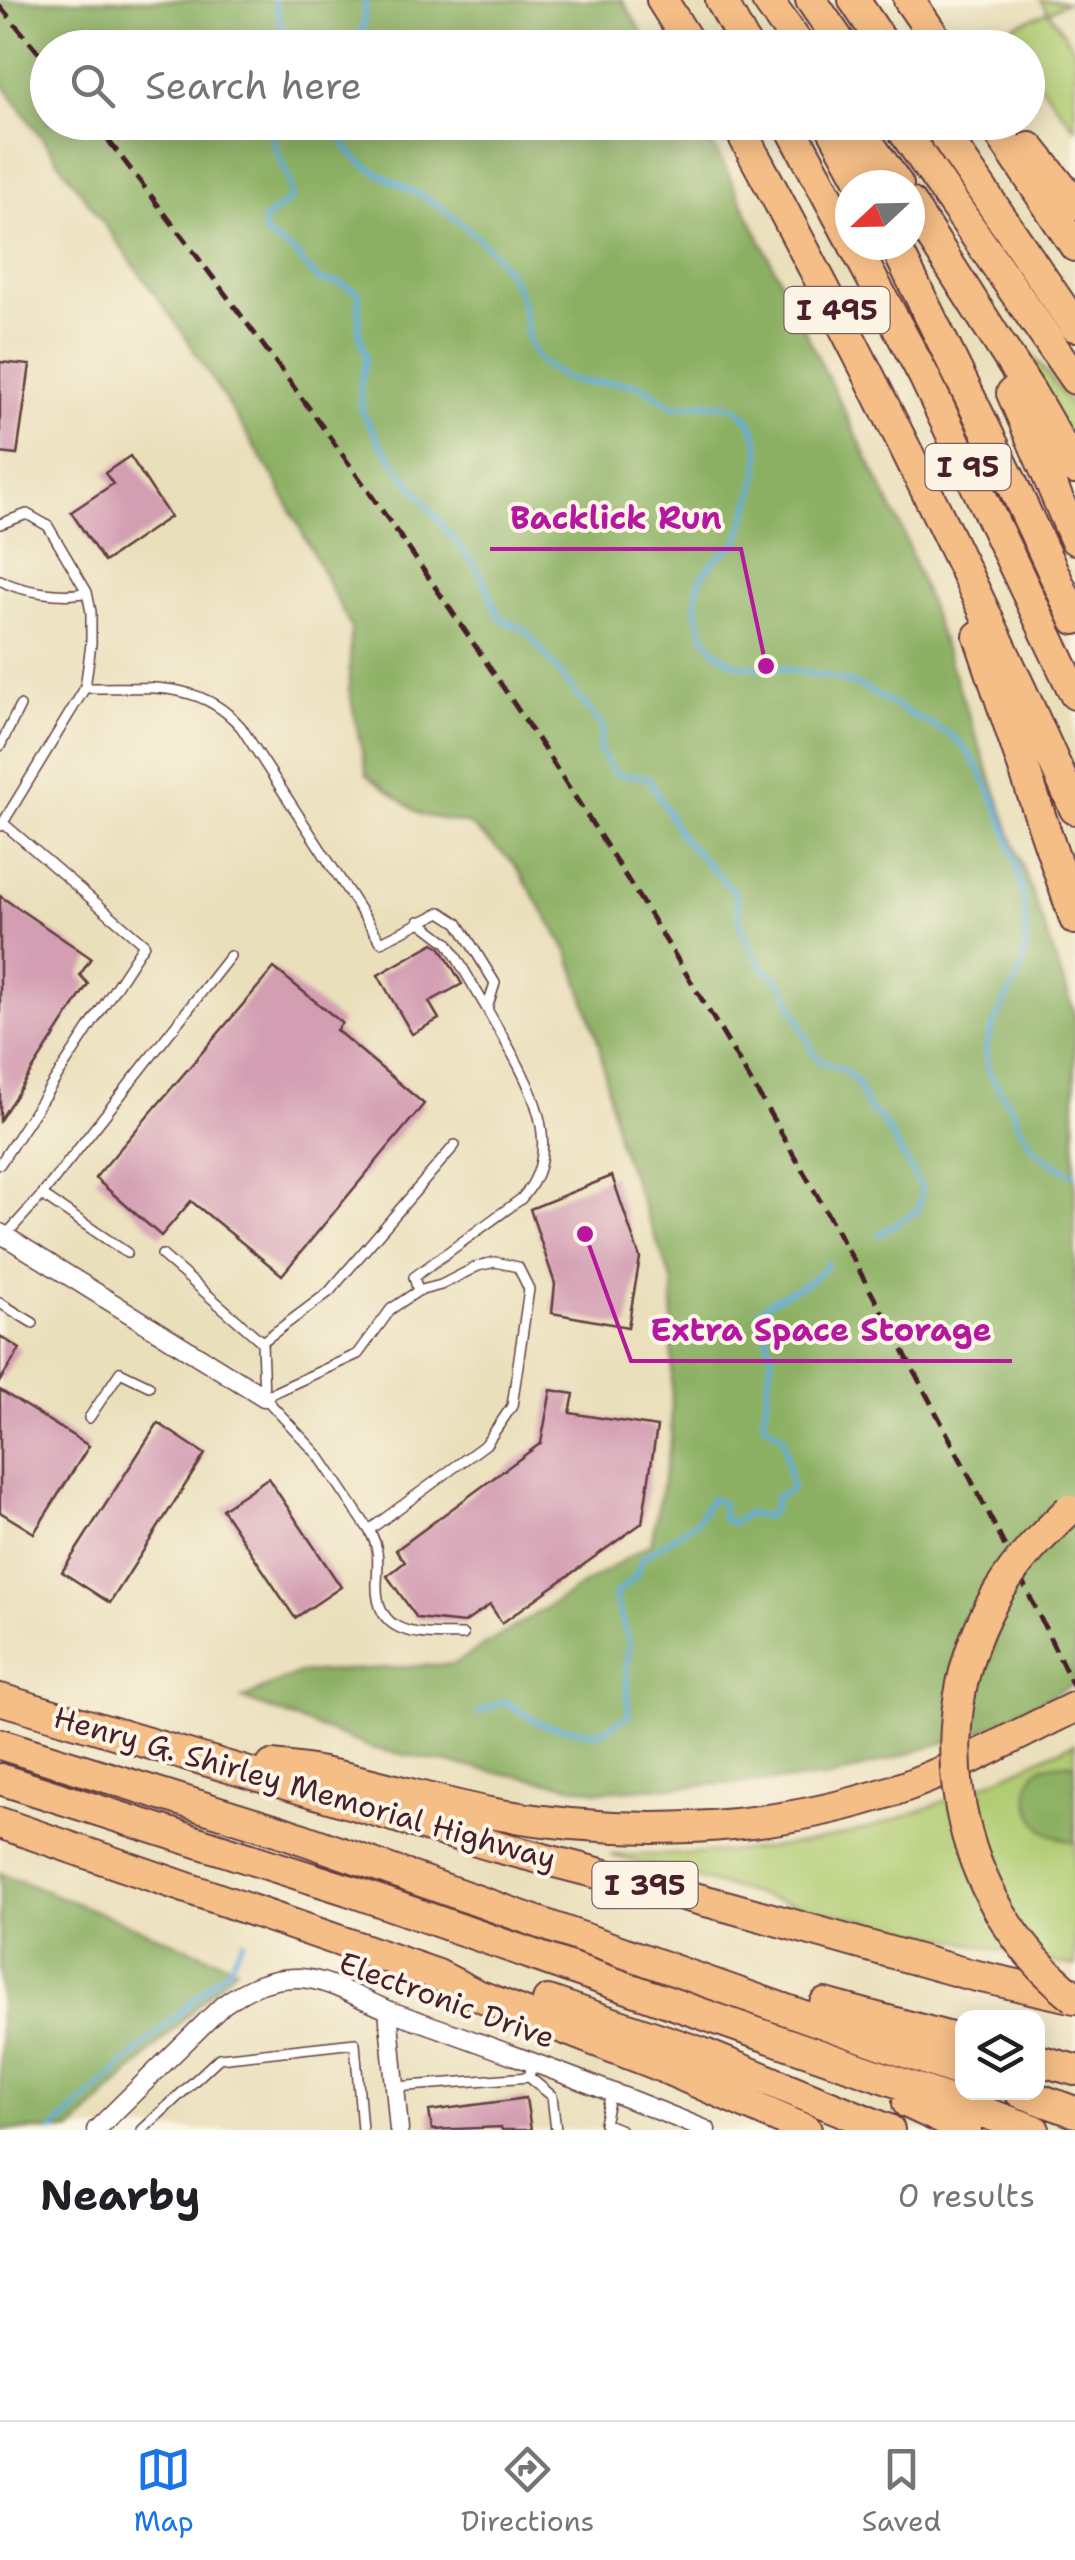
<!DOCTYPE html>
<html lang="en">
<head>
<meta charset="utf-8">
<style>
  :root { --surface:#fff; --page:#f6f6f6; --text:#202124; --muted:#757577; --line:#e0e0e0; --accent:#1a73e8 }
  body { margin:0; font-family:"Shantell Sans",sans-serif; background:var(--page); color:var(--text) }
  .controls { position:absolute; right:30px; bottom:30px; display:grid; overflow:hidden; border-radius:20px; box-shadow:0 5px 25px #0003 }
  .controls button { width:90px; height:90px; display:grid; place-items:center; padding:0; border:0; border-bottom:2px solid var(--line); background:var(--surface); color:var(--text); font:50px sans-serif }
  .compass { position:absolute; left:835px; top:170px; width:90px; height:90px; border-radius:50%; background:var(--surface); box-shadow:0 5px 25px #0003; rotate:248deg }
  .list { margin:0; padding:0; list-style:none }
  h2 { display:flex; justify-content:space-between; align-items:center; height:130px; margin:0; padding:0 40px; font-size:42px }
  h2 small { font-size:32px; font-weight:400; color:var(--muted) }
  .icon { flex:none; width:55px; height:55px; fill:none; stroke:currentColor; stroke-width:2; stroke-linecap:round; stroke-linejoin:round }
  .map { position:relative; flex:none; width:1075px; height:2130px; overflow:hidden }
  .search { position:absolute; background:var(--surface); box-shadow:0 5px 25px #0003; left:30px; right:30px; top:30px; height:110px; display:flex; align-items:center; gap:25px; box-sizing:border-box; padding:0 35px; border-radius:55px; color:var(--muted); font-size:38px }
  .sheet { height:290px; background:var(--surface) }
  nav { display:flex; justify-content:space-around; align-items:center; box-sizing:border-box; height:140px; border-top:2px solid var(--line); background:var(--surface); font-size:28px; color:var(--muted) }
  nav a { display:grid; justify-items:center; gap:5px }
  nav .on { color:var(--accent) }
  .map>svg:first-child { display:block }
</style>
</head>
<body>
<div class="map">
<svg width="1075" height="2130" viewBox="0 0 1075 2130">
  <rect width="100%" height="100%" fill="#fcf5e5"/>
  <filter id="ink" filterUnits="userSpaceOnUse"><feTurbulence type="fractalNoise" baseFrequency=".01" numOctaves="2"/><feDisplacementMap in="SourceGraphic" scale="20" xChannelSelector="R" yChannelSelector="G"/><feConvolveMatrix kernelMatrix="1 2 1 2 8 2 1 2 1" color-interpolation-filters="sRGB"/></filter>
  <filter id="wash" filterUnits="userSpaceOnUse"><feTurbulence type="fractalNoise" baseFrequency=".0048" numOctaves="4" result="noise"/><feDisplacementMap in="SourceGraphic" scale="40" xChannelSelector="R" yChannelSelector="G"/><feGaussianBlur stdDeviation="2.25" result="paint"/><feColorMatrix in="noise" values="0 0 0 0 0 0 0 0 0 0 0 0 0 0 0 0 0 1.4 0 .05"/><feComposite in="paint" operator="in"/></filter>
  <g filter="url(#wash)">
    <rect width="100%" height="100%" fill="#eadfbb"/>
    <path fill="#b0cc72" stroke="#7d764e" stroke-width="2.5" d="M1040 0 1066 2 1049 12 1075 50V128L1028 70V48L1010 47 998 32 1048 12Z
      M999 319 1043 368 1075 412V448Z
      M1075 1743V1765L1071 1764 1030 1784C1028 1819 1044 1832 1075 1843V1967L785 1902 610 1855C689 1855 769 1853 847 1834 926 1814 1001 1776 1075 1743Z"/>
    <path fill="#8cb064" stroke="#6b6848" stroke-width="2.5" d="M0 0H622L651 47 48 48V122L698 123 722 161 903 531 1075 1014V1683L981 1731 830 1778 597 1791 375 1749 242 1699 299 1673 454 1664 651 1543 671 1440 673 1283 618 1141 599 1044 569 953 513 862 470 825 421 815 367 775 349 689 351 628 275 479 183 333 0 80Z
      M1066 1763 1075 1765V1843C1065 1839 1054 1837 1045 1831 1028 1817 1019 1780 1042 1767 1049 1764 1059 1764 1066 1763Z
      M0 1873 236 1967 72 2130H0Z"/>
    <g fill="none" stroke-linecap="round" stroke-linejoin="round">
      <path stroke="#61adda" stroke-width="5" d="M274 0 288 48
        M356 48 364 22 365 0
        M270 122C271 151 294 176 291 199L264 220V234L296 254 319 281 340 283 359 293V331L366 356 360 389 362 411 380 443 482 576 500 618 526 631 595 717 603 729 599 749 615 774 648 777 681 836 735 893 741 929 763 968 776 977 787 992 813 1052 822 1062 842 1069 857 1082 868 1109 882 1120 922 1189 918 1210 878 1235
        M343 122C343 129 342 139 345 145 357 168 412 189 434 203 449 211 462 225 476 236 493 251 513 275 520 297 529 323 522 347 546 366 575 389 592 381 625 383 643 384 658 395 672 406 691 405 716 401 734 407 742 410 746 416 751 423 772 458 749 504 738 542 703 566 686 587 702 629 707 644 718 655 732 662 746 669 768 666 784 669 808 674 835 676 858 686 879 695 898 708 918 718 931 725 947 731 958 741 1000 782 1043 920 1019 975 1010 996 983 1035 986 1058 988 1077 1001 1090 1010 1105 1016 1113 1017 1124 1023 1132 1035 1152 1053 1166 1075 1174
        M478 1713 504 1701 543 1725 599 1733 629 1715 626 1677 629 1641 614 1596 636 1576 642 1558 696 1522 711 1499 722 1503 723 1519 733 1523 746 1514 766 1517 775 1507V1498L792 1489 783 1437 763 1422 772 1354 759 1311C782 1288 809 1291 828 1263
        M53 2130 230 1966 243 1940"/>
    </g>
    <g id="blocks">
      <path fill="#d39db2" d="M0 362 30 365 17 455 0 453Z
        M130 456 170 517 104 562 71 512 113 484 105 473Z
        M0 896 91 958 80 975 88 984 0 1120Z
        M434 943 441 948 462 984 429 1002 439 1019 412 1034 378 975Z
        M274 968 342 1023 336 1030 424 1104 282 1275 191 1201 161 1236 95 1178Z
        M612 1176 640 1258 628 1327 552 1313 555 1284 530 1209Z
        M0 1336 20 1349 0 1381Z
        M0 1390 89 1446 34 1533 0 1512Z
        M551 1390 574 1394 570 1413 657 1427 642 1523 502 1623 490 1605 464 1623 417 1618 387 1576 405 1562 396 1550 541 1443Z
        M158 1423 205 1454 110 1603 62 1572Z
        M268 1478 341 1587 295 1618 222 1509Z
        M526 2098 531 2130H502L501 2127 432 2130 429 2111Z"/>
    </g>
  </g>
  <g filter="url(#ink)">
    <use href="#blocks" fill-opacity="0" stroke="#623c41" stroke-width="2.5"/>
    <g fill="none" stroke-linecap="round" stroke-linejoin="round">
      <g stroke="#623c41" stroke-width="12">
        <path id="lane" d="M0 524 27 514 48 526 87 592 91 612V644L85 688 1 826
          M0 580C21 592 64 598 87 592
          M85 688C144 689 199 678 241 727L381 942 441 912 458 923 495 983 487 1009C517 1064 574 1142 521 1199L414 1277 418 1291
          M0 746 20 706
          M419 921 448 943 487 1009
          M0 1164 144 944 3 823
          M42 1195 127 1253
          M5 1236 42 1195 230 956
          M162 1255 262 1342 264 1397 319 1456 369 1530 486 1444 512 1406 529 1289 518 1267 495 1262 478 1266 441 1285 418 1291 391 1309 358 1354 264 1397
          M0 1303 33 1323
          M262 1342 329 1292 455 1145
          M89 1418 120 1372 149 1386
          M369 1530C380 1548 378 1561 377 1583 375 1639 422 1634 463 1635
          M529 2077 552 2096 556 2130
          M395 2087 529 2077 533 2060
          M611 2093 604 2123 621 2130
          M142 2130 219 2058 355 2043 362 2130"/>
      </g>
      <g stroke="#623c41" stroke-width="21">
        <path id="street" d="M0 1233 264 1397
          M388 2010 399 2130
          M96 2130 223 2005C247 1988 270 1977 300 1978 332 1980 363 2001 393 2012 498 2049 603 2087 706 2130"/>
      </g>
      <g stroke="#623c41" stroke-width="34">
        <path id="highway" d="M662 0 692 48
          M721 0 747 48
          M767 0 801 48
          M811 0 844 48
          M854 0 886 48
          M909 0 942 48
          M736 122C858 347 971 575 1075 809
          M788 122 850 238
          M829 122 863 185
          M854 122 898 185
          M897 122 1075 379
          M936 122 1075 326
          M992 122 1075 246
          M1030 148 1075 204
          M910 203 1031 393 1075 469
          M854 245 924 376 1075 694
          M895 245 1010 479 1075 619
          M1012 393 1075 539
          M979 636 1075 919
          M0 1699 497 1847 729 1907 968 1974 1075 1998
          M0 1744 280 1831 962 2072
          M272 1766C348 1772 420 1800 495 1814 627 1837 768 1833 895 1790 957 1769 1016 1735 1075 1707
          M0 1779 348 1890 1034 2130
          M0 1823 438 1975 475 1994 658 2065 806 2130
          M548 2001 702 2053 889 2130
          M825 2004 962 2041
          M1038 2060 1075 2070
          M1020 2092 1075 2112
          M908 2103 966 2130"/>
      </g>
      <use href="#lane" stroke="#fff" stroke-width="9"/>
      <use href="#street" stroke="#fff" stroke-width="18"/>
      <use href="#highway" stroke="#f6be87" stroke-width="30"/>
      <path stroke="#4a1f2b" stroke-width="5" stroke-dasharray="15 8" stroke-linecap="butt" d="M0 6 48 64
        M94 122C474 609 810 1132 1075 1690"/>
      <g stroke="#623c41" stroke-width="34" stroke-linecap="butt">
        <path id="highway-bridge" d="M1069 1510C1043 1535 1018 1560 999 1591 918 1723 953 1903 1075 1997"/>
      </g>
      <use href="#highway-bridge" stroke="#f6be87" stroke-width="30"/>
    </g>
  </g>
  <g text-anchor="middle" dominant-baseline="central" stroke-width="8" stroke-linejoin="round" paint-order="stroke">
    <g fill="#fcf5e5" stroke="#7f5f63" stroke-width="2.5">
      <rect x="784.5" y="287" width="105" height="46" rx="8"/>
      <rect x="925.5" y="444" width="85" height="46" rx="8"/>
      <rect x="592.5" y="1862" width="105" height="46" rx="8"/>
    </g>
    <g font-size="28" font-weight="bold" fill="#4a1f2b">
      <text x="837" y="310">I 495</text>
      <text x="968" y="467">I 95</text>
      <text x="645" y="1885">I 395</text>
    </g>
    <g font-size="30" fill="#4a1f2b" stroke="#fcf5e5">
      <text transform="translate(305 1788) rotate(16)">Henry G. Shirley Memorial Highway</text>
      <text transform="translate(447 2000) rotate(20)">Electronic Drive</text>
    </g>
  </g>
  <path fill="none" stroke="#b5179e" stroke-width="4" d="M766 666L741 549H490M585 1234L631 1361H1012"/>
  <g fill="#b5179e" stroke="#fcf5e5" stroke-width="4">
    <circle cx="766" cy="666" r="10"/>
    <circle cx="585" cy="1234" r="10"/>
  </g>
  <g font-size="32" text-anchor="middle" font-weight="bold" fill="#b5179e" stroke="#fcf5e5" stroke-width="8" stroke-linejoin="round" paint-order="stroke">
    <text x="616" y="529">Backlick Run</text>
    <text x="821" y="1341">Extra Space Storage</text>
  </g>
</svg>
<div class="controls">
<button><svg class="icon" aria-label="layers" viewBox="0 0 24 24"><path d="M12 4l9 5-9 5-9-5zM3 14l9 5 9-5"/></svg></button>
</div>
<svg class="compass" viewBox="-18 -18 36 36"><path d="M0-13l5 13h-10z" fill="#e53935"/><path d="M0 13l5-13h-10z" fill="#757577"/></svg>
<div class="search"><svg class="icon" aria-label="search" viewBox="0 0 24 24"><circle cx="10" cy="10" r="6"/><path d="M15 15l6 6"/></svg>Search here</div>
</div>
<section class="sheet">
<h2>Nearby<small>0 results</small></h2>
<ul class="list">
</ul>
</section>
<nav>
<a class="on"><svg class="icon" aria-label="map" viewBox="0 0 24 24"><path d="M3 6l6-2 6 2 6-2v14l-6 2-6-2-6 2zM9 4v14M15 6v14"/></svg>Map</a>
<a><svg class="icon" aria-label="directions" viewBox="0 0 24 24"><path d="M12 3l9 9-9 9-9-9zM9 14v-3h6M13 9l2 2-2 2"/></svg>Directions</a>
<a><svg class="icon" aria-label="saved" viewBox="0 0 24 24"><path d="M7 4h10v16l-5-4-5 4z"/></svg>Saved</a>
</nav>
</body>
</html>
